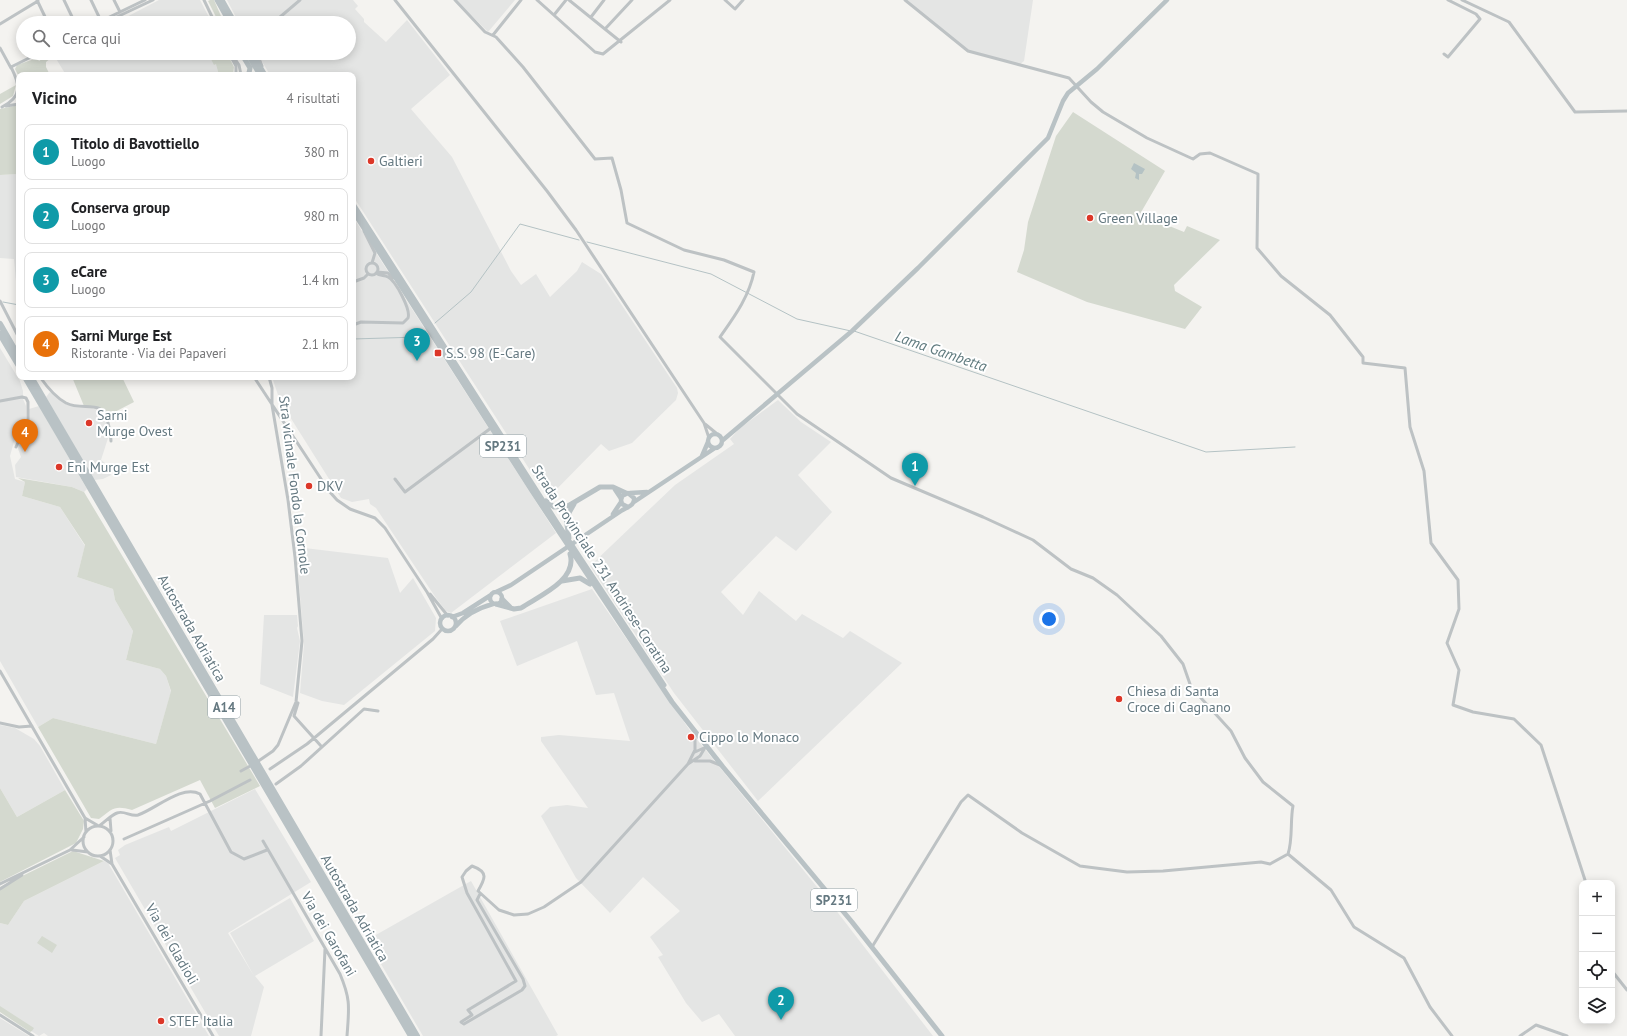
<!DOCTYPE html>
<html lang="it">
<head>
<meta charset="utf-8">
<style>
  :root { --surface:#fff; --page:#f6f6f6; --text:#202124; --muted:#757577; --line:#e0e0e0; --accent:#dc3728 }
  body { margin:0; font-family:"PT Sans",sans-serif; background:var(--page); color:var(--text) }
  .controls { position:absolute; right:12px; bottom:12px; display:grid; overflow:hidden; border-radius:8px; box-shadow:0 2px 10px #0003 }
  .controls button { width:36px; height:36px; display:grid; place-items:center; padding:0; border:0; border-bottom:1px solid var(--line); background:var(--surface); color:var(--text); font:20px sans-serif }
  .you { position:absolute; left:1049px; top:619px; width:14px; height:14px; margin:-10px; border:3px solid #fff; border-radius:50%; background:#1a73e8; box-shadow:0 0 0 6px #1a73e833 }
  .badge { display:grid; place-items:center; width:26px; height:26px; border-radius:50%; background:var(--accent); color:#fff; font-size:13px; font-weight:700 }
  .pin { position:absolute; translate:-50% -33px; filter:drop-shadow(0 1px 2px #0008) }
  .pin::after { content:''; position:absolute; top:21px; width:14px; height:12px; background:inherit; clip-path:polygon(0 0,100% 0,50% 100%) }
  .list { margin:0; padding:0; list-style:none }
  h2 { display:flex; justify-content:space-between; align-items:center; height:52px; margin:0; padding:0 16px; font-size:17px }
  h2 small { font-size:13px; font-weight:400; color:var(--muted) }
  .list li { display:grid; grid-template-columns:26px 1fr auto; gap:12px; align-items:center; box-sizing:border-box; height:56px; margin:0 8px 8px; padding:0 8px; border:1px solid var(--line); border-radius:8px }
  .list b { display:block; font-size:15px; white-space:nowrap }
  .list p { margin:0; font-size:13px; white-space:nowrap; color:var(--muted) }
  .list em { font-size:13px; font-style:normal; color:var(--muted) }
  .icon { flex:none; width:22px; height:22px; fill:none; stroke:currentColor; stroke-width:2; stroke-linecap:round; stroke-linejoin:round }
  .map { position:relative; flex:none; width:1627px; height:1036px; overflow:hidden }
  .search { position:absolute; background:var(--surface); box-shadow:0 2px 10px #0003; left:16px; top:16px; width:340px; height:44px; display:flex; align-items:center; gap:10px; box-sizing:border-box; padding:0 14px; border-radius:22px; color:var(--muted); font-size:15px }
  .panel { position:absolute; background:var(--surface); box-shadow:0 2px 10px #0003; left:16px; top:72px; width:340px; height:308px; border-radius:8px }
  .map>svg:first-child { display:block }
</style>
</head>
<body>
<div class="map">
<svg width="1627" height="1036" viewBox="0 0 1627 1036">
  <rect width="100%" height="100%" fill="#f4f3f0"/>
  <path fill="#e4e5e4" d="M159 0H200L212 23H115Z
    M227 0H353L358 6 355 9 364 19V22L386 42 407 20 450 75 411 109 452 157 511 271 521 285 536 274 550 297 577 271 582 262 601 274 677 388 678 393 676 400 632 443 609 451 601 444 548 498 353 196V75H270L257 53H349V23H239Z
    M456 0H515L488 32Z
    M905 0H1033L1024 61 1019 65 968 51Z
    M57 53H224L232 75H66L55 57Z
    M19 174V293H17L14 259 0 258V175Z
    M353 217 556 533 451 613 446 611 436 598 376 508 370 504 369 499 352 502 341 498 280 401 272 377H353Z
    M0 348 20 381 23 391V399L26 406V418L15 438 10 456 15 479 25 482 22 496 60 507 85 546 77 577 113 589 115 600 133 631 126 660 160 669 166 676 171 692 156 744 53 718 38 727 0 661Z
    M50 392 67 405 100 409 104 415 109 435 101 460 105 463 111 475 103 479 94 480 46 397Z
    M778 400 801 422 831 442 798 475 832 512 796 551 776 536 721 592 743 615 759 591 796 621 802 614 843 638 850 631 902 663 758 801 674 693 590 566 675 485 734 444 730 439 740 428Z
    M39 406 87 489 84 492 72 487 16 477 15 465 21 457 17 446 23 442 21 440 29 421V409Z
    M296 547 388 558 400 593 413 578 436 618 435 631 344 705 322 701 300 693 304 644Z
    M592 589 691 732 835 909 933 1036H735L719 1014 702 1022 686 1003 658 957 663 955 650 937 680 911 643 877 610 913 576 878 541 816 550 807 567 805 588 808 541 741V737L559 735 630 741 614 693 596 695 577 641 517 666 500 621Z
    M264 615H297L298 626 297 628 300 641 293 697 260 684Z
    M0 725 15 728 34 739 40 746 65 790 17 817 0 788Z
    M255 789 311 882 228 933 254 976 230 933 290 898 314 941 255 976 264 987 251 1036H219L115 858 120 855 118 850 125 845 169 827 171 831Z
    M104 861 108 863 209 1036H48L44 1033 39 1036 0 1011V923L8 925 24 901Z
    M471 881 558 1035 556 1036H423L367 940Z
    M0 1018 29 1036H0Z"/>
  <path fill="#d4d9cf" d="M210 0H214L224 23H219L208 1Z
    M44 53H57L46 62V67L50 75H19V77L15 69 17 65 37 58 39 61 42 59 41 55Z
    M208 53H227L234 67 233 75H219L216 64 214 65Z
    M16 85 13 96 0 104V94Z
    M19 105V174L0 175V109Z
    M1073 112 1165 171 1140 214 1184 232 1187 226 1220 240 1174 285 1175 291 1202 307 1185 329 1087 302 1017 272 1024 250 1028 222 1056 136Z
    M72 377H122L134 402 107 416 103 410 84 406Z
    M18 478 72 487 84 492 260 786 215 808 200 780 132 810C115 805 113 808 99 819L91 818 38 727 53 718 156 744 171 691 166 676 160 669 126 660 133 631 115 600 113 589 77 577 85 545 60 507 22 496 25 482Z
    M0 788 17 817 65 790 84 821 83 829 76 843 0 882Z
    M73 851 104 861 24 901 8 925 0 923V887Z
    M42 936 57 945 52 953 37 943Z
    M0 1006 34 1028 32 1031 30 1032 0 1012Z"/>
  <path fill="#b4c2c4" d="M1134 163 1145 169 1142 174H1139V180L1135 178 1136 173 1131 169Z"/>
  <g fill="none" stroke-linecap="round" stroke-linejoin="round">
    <path stroke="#b4c2c4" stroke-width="1" d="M587 242 711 274 797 319 851 331
      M3 302 19 305
      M435 323 471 292 520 224 579 240
      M854 331 1206 452 1295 447
      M353 339 419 337 426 331"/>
    <path stroke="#bdc2c4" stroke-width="3" d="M37 0 48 23
      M64 0 75 23
      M91 0 101 21
      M114 0 120 12
      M204 0 215 23
      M395 0 547 191 576 230 704 423 709 438
      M455 0 485 32 496 37 523 67 595 159 612 158 621 190 627 223 684 250 724 260 754 272C749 297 734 317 720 337L797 414 891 478 983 517 1033 540 1071 569 1093 578 1117 595 1161 636 1183 664 1191 687 1231 731 1245 758 1263 782 1293 806C1290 821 1293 839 1288 854
      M537 0 595 52 603 54 670 0
      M569 0 621 42
      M725 0 735 9 743 0
      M905 0 968 51 1069 78 1091 102 1103 112 1147 138 1193 159 1200 154 1210 153 1258 174 1257 248 1281 276 1330 315 1363 357V363L1405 368 1410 427 1424 471 1431 543 1458 580 1459 609 1447 643 1459 670 1453 705 1473 712 1514 719 1541 745 1586 883
      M1462 0 1509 22 1575 112 1627 111
      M554 15 566 0
      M591 17 604 0
      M97 23 145 0
      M104 23 153 0
      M273 23 300 0
      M0 24 38 1
      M605 29 632 0
      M493 35 521 0
      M0 48 11 68
      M231 53 239 65 241 75
      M257 53 262 66
      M1444 54 1448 57 1480 19 1476 14 1448 0
      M231 57 236 66V75
      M11 67 39 53
      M6 106 19 104
      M2 107C23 96 20 85 11 67
      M364 231 375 253 372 263
      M366 269a6 6 0 1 1 12 0a6 6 0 1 1-12 0Z
      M377 272 388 273 393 278
      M353 282 364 278 368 274
      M0 301 19 338
      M353 325 361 322 403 323 408 318C411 310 396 281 388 277 384 275 380 276 376 273
      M40 377C47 387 55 397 66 403 84 412 103 397 108 423 110 429 111 435 111 441
      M254 377 329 491 337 500 350 509 375 518 385 528 427 592 442 619
      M0 401 22 397 26 398 28 402V420L16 447
      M705 424 716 433
      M395 479 405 492 491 428
      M430 594 448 616
      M0 671 85 818 97 825
      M298 703 294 716 321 746
      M0 723 19 727 32 726
      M695 752 706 747
      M695 761H710L720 765
      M257 762 273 751 278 745 296 702 302 641 295 557 288 500 272 405V388L269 377
      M688 764 700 756 706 746
      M270 769 307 744 433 639 442 629
      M241 771 252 765
      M276 784 301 766 364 709 378 711
      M85 818 86 832
      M110 818 111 831
      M83 841a15 15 0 1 1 30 0a15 15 0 1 1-30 0Z
      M99 826C105 822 111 815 117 813 124 810 131 817 138 815 156 809 182 784 200 794L231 852 244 859 267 850
      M124 839 210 801 250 780
      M263 841 340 974C351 1000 349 1008 347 1036
      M72 850 88 852
      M110 850 112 864 213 1036
      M100 856 112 864
      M0 884 70 850 84 837
      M0 889 22 875
      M480 894 477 900 523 979 525 986 522 990 464 1024 461 1022 472 1015 468 1010 516 981 467 893 462 877 466 871 472 866C489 872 485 879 478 891L499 910 514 915 528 914 544 907 581 882 688 764 695 750V733
      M872 947 961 802 968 795 1022 833 1080 866 1127 872 1163 871 1261 862 1270 864 1288 854 1331 890 1354 927 1404 958 1430 1007 1452 1036
      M1612 971 1627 990
      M0 1015 33 1036
      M321 1036 325 949
      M1520 1036 1536 1025 1567 1036"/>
    <path stroke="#b9c2c5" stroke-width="4.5" d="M708 441a7 7 0 1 1 14 0a7 7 0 1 1-14 0Z
      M723 440 852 331 918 268 1048 138 1063 101 1068 93 1097 69 1167 0
      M702 456 708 442
      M630 493 647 492
      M634 502 715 448
      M613 514 621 502
      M496 592 511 585 621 511C627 507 635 506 634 498L628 493 622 496 621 500 622 504 628 507
      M490 598a6 6 0 1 1 12 0a6 6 0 1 1-12 0Z
      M440 623a8 8 0 1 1 16 0a8 8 0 1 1-16 0Z
      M452 617 463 613 491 595
      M456 626C466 614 478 608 493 604"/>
    <path stroke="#b9c2c5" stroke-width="5" d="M217 0 230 23
      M222 0 235 23
      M241 53 250 68 249 73 246 75
      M247 53 260 75
      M252 53 265 75
      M353 204 556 521 664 685
      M353 211 532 491 672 702 723 767 852 922 942 1036
      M615 489 621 498
      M546 501 554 507 568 506 600 487H613L626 493
      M569 538 566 518 574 504
      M562 581 580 578 590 584
      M502 599 510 607
      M496 604 514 609 521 608C539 596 578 580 570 554"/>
    <path stroke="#b9c2c5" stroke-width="6" d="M0 324 19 357
      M0 334 19 366
      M25 377 411 1036
      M31 377 417 1036"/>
  </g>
  <g fill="#dc3728" stroke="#fff" stroke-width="1.5">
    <circle cx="371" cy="161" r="4"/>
    <circle cx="1090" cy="218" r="4"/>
    <rect x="434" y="349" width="8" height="8" rx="2"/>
    <circle cx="89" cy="423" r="4"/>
    <circle cx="59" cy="467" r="4"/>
    <circle cx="309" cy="486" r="4"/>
    <circle cx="1119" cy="699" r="4"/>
    <circle cx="691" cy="737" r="4"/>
    <circle cx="161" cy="1021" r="4"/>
  </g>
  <g text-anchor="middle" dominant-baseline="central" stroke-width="4" stroke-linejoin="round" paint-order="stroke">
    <g fill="#fff" stroke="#92a0a6" stroke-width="1">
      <rect x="480" y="435" width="46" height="22" rx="3"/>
      <rect x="208" y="696" width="32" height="22" rx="3"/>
      <rect x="811" y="889" width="46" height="22" rx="3"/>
    </g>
    <g font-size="13" font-weight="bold" fill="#647880">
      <text x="503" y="446">SP231</text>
      <text x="224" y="707">A14</text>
      <text x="834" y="900">SP231</text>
    </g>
    <g font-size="14" fill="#647880" stroke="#fff" text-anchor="start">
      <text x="379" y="161">Galtieri</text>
      <text x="1098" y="218">Green Village</text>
      <text x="446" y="353">S.S. 98 (E-Care)</text>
      <text x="97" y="415">Sarni<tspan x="97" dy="16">Murge Ovest</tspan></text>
      <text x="67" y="467">Eni Murge Est</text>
      <text x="317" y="486">DKV</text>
      <text x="1127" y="691">Chiesa di Santa<tspan x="1127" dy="16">Croce di Cagnano</tspan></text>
      <text x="699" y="737">Cippo lo Monaco</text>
      <text x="169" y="1021">STEF Italia</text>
    </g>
    <g font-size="14" fill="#647880" stroke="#fff">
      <text transform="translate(295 485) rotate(83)">Stra vicinale Fondo la Cornole</text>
      <text transform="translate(602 569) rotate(57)">Strada Provinciale 231 Andriese-Coratina</text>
      <text transform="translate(192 628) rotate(60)">Autostrada Adriatica</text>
      <text transform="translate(355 908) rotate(60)">Autostrada Adriatica</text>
      <text transform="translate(329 934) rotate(60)">Via dei Garofani</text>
      <text transform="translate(172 944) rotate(60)">Via dei Gladioli</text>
    </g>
    <g font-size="15" font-style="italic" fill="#5f7a7e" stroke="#fff">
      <text transform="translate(941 351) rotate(19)">Lama Gambetta</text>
    </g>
  </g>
</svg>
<div class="controls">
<button>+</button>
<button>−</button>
<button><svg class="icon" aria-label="locate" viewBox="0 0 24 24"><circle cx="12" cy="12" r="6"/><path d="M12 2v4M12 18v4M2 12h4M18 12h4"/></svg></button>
<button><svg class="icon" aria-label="layers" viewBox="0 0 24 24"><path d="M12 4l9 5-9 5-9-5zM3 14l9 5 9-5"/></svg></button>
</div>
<div class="you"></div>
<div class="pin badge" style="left:915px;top:486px;background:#0f9aa8">1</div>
<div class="pin badge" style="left:781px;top:1020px;background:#0f9aa8">2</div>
<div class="pin badge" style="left:417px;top:361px;background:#0f9aa8">3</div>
<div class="pin badge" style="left:25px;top:452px;background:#e8710a">4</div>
<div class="search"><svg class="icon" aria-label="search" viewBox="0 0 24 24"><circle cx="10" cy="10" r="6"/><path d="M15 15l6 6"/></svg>Cerca qui</div>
<section class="panel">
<h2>Vicino<small>4 risultati</small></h2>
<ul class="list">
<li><span class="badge" style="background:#0f9aa8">1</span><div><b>Titolo di Bavottiello</b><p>Luogo</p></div><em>380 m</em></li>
<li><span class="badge" style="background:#0f9aa8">2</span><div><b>Conserva group</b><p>Luogo</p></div><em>980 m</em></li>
<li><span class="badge" style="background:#0f9aa8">3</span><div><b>eCare</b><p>Luogo</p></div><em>1.4 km</em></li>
<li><span class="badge" style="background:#e8710a">4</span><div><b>Sarni Murge Est</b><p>Ristorante · Via dei Papaveri</p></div><em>2.1 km</em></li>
</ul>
</section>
</div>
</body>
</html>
